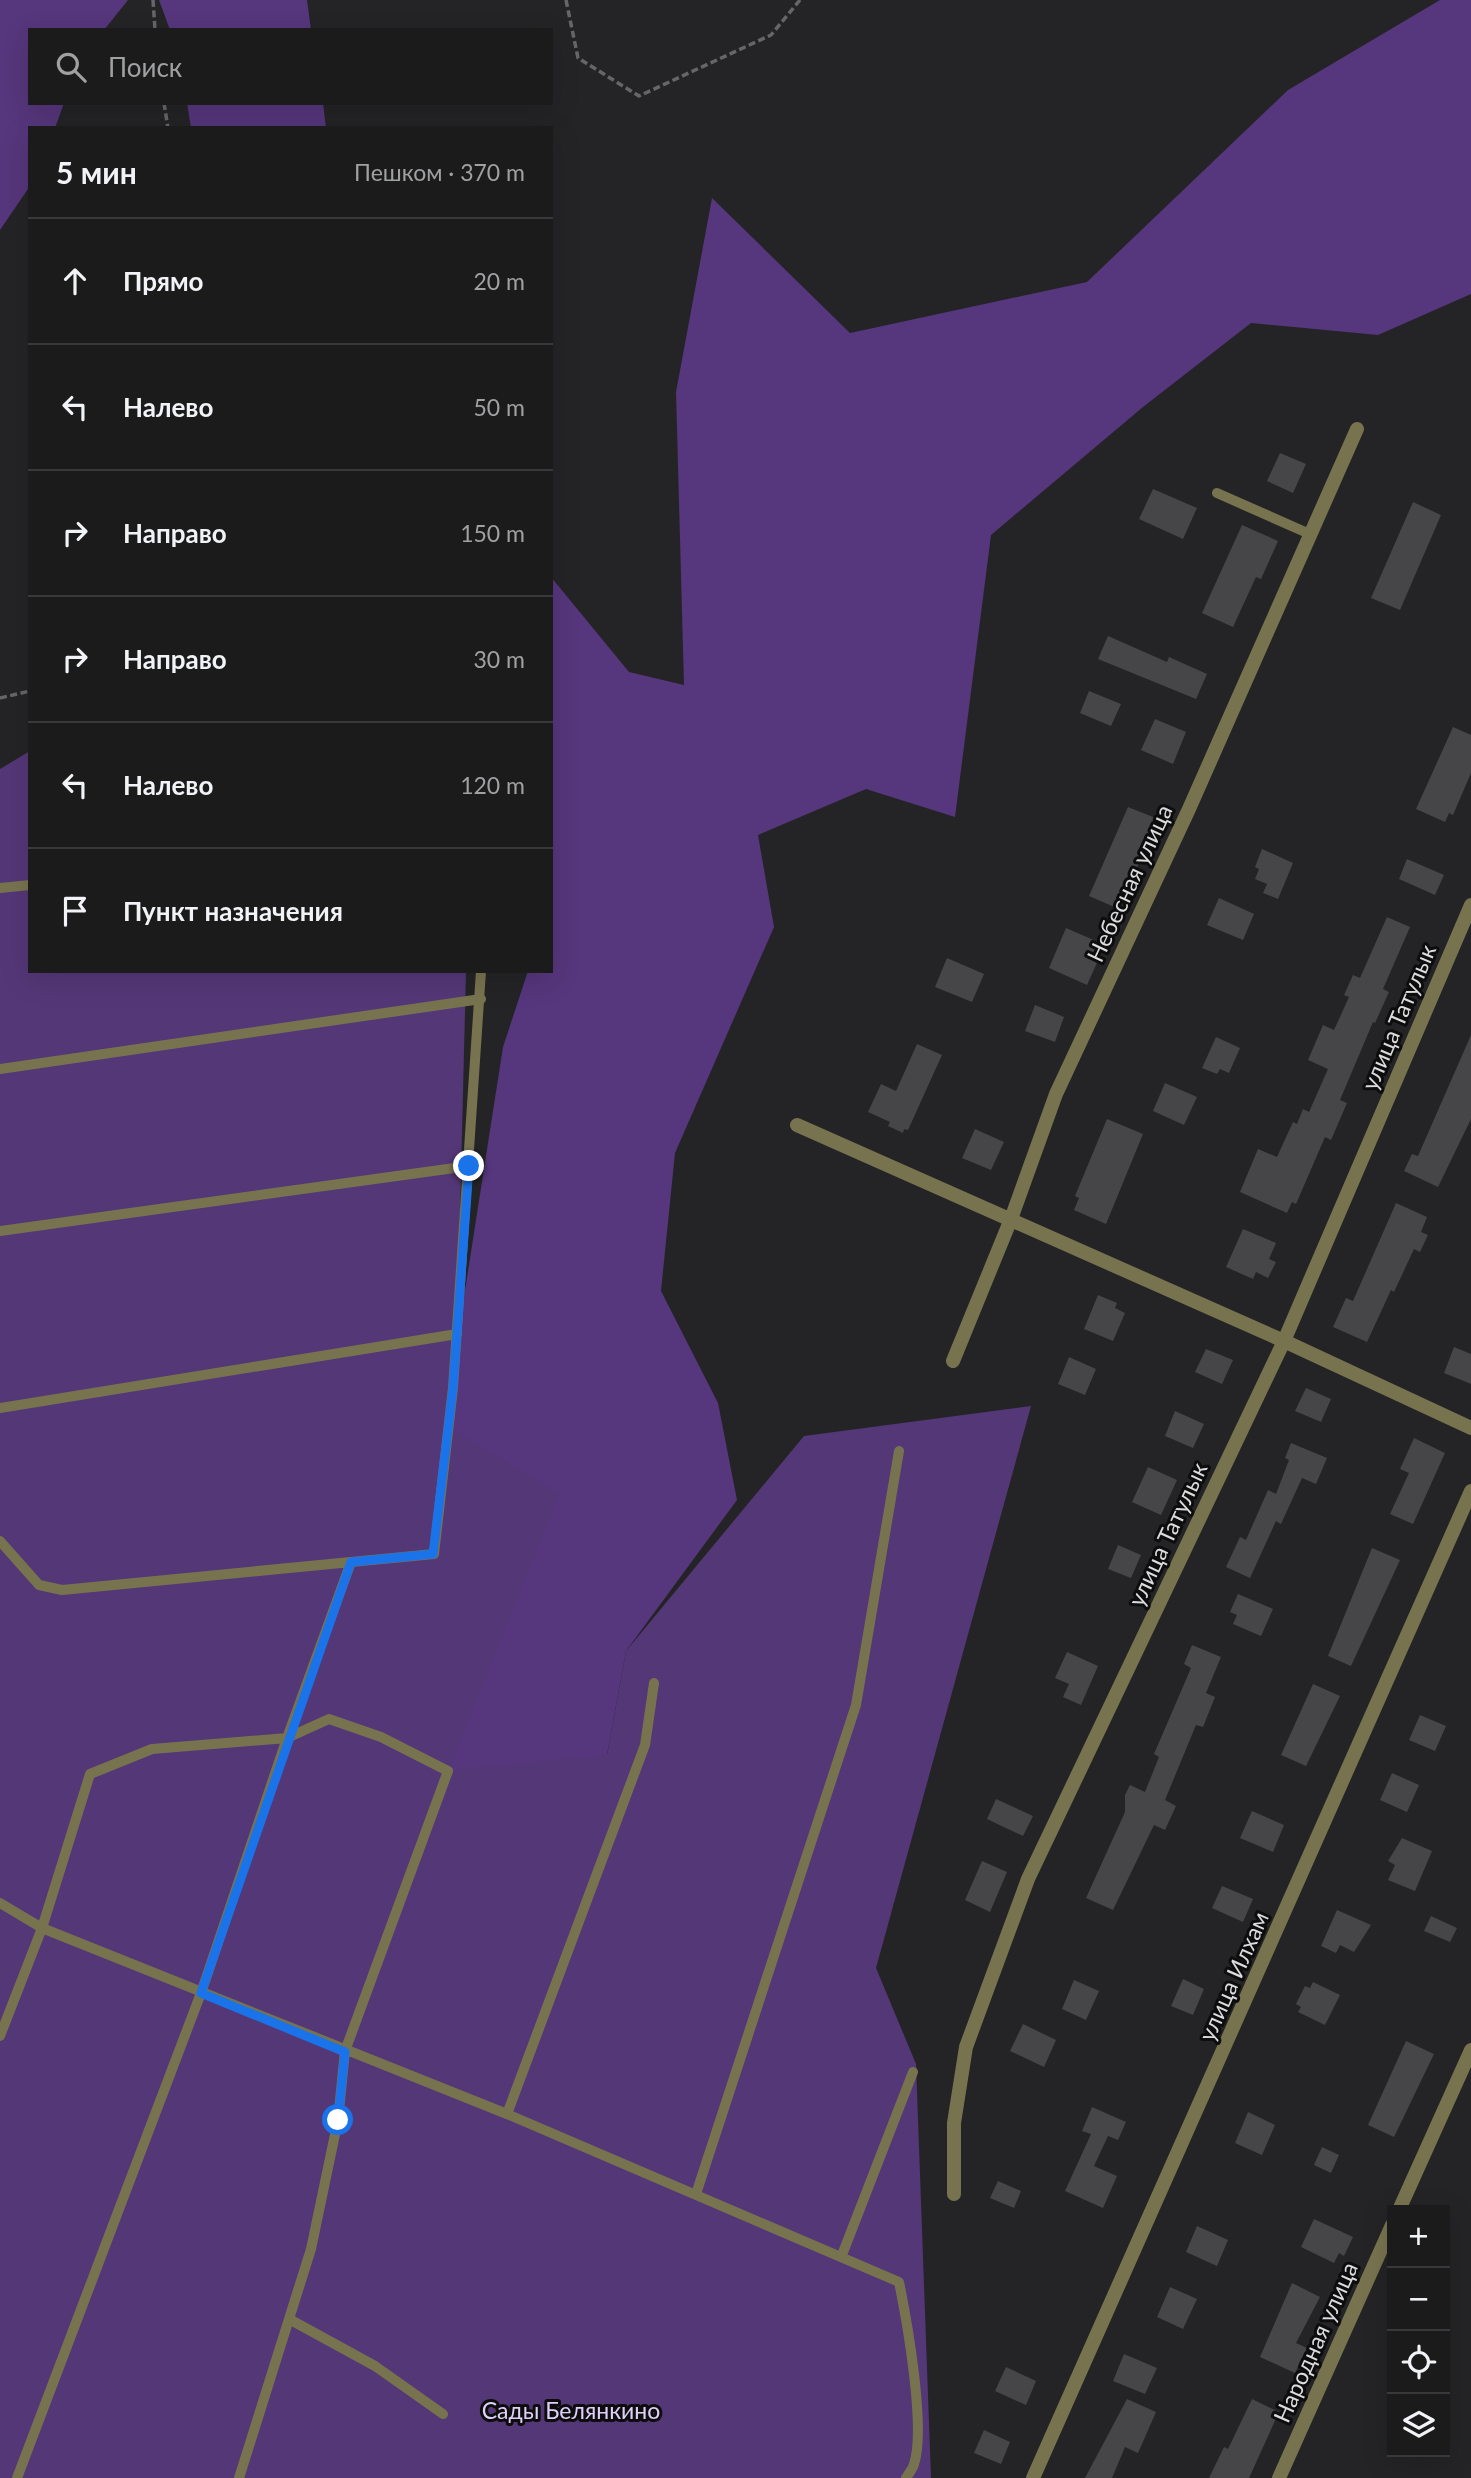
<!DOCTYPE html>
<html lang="ru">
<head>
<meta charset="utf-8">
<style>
  :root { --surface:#1b1b1c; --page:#282829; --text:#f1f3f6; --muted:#a0a1a3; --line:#39393b }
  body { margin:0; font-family:Lato,sans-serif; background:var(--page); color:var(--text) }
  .controls { position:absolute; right:21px; bottom:21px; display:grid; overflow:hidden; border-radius:0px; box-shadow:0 7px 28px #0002 }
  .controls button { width:63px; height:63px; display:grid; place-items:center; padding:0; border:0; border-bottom:2px solid var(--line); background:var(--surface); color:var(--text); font:35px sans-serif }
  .stop { position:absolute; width:21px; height:21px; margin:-16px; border:5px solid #1a73e8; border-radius:50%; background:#fff }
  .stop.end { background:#1a73e8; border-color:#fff; box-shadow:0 2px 7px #0008 }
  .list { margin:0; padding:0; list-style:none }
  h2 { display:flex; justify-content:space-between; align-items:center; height:91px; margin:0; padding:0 28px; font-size:30px }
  h2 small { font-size:23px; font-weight:400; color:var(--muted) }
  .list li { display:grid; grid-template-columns:46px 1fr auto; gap:21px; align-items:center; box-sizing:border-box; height:126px; padding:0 28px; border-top:2px solid var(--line) }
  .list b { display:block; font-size:26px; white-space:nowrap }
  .list em { font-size:23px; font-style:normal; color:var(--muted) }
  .icon { flex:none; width:38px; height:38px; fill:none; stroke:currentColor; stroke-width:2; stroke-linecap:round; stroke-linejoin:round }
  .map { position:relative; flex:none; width:1471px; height:2478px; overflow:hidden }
  .search { position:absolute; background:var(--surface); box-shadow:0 7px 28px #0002; left:28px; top:28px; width:525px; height:77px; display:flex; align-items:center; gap:18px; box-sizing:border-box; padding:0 24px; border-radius:0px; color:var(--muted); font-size:26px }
  .panel { position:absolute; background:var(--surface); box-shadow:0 7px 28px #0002; left:28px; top:126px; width:525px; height:847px; border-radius:0px }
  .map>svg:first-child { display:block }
</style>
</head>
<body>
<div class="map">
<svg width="1471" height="2478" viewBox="0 0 1471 2478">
  <rect width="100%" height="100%" fill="#242426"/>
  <path fill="#543777" d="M30 751V971H466L457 1334 570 1501 607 1755 626 1651 804 1436 1031 1406 876 1968 916 2064 931 2478H0V769Z"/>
  <path fill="#56367c" d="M0 0H128L104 30H30V103H64L55 128H30V186L0 230Z
    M159 0H307L311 30H170Z
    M1440 0H1471V294L1378 335 1251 323 1143 407 991 535 955 817 866 789 758 835 774 927 675 1153 661 1291 718 1403 737 1500 626 1651 607 1755 448 1771 559 1494 444 1425 503 1047 528 971H551V577L629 672 684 685 676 392 712 198 850 333 1087 282 1288 90Z
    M187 103H323L326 128H191Z"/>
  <path fill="#464548" d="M1280 453 1306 464 1293 493 1267 481Z
    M1153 489 1197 508 1183 539 1139 519Z
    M1413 502 1441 515 1400 610 1371 598Z
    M1242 525 1278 541 1261 579 1256 577 1233 627 1202 613Z
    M1108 636 1167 662 1169 657 1207 674 1196 699 1098 659Z
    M1089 691 1121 704 1111 726 1080 713Z
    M1155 719 1186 732 1173 764 1141 750Z
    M1453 727 1471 735V773L1453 815 1449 813 1445 822 1416 809Z
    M1128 807 1158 819 1119 909 1089 896Z
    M1262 849 1293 863 1278 899 1263 893 1267 884 1255 879 1259 869 1255 867Z
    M1407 859 1444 875 1435 895 1399 879Z
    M1219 898 1254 914 1243 940 1207 925Z
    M1387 917 1410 927 1383 989 1389 992 1375 1023 1373 1022 1340 1100 1347 1103 1331 1140 1325 1137 1296 1204 1292 1202 1287 1213 1240 1192 1258 1149 1277 1157 1293 1122 1297 1124 1303 1109 1309 1112 1328 1069 1308 1060 1323 1025 1334 1030 1349 997 1344 995 1353 975 1360 978Z
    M1066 928 1105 945 1087 985 1049 968Z
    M947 958 984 974 972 1002 935 987Z
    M1035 1005 1064 1017 1055 1042 1025 1031Z
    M1471 1035V1119L1438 1187 1404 1171 1412 1154 1418 1156Z
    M1216 1037 1240 1048 1229 1073 1220 1069 1217 1074 1202 1068Z
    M917 1044 942 1055 908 1130 904 1129 903 1133 888 1126 890 1122 868 1112 881 1084 896 1091Z
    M1165 1083 1197 1097 1184 1125 1153 1111Z
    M1107 1119 1143 1134 1106 1224 1074 1210 1079 1198 1075 1196Z
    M975 1129 1004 1142 991 1170 962 1158Z
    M1396 1203 1427 1217 1421 1232 1428 1235 1420 1252 1414 1249 1394 1292 1391 1290 1367 1342 1333 1327 1346 1298 1353 1301Z
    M1243 1229 1276 1243 1269 1259 1276 1262 1268 1278 1256 1272 1253 1279 1226 1267Z
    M1098 1295 1117 1303 1115 1308 1125 1313 1113 1341 1084 1329Z
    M1454 1347 1471 1354V1384L1444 1373Z
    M1206 1349 1233 1360 1222 1384 1195 1372Z
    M1069 1357 1096 1369 1085 1395 1058 1384Z
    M1306 1388 1331 1399 1321 1422 1295 1411Z
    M1175 1411 1204 1424 1193 1448 1165 1436Z
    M1414 1438 1445 1453 1413 1524 1390 1514 1409 1473 1400 1469Z
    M1291 1443 1327 1458 1316 1484 1302 1478 1281 1524 1276 1521 1250 1578 1226 1567 1240 1537 1246 1540 1268 1490 1276 1494 1289 1460 1285 1458Z
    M1148 1467 1177 1480 1161 1515 1132 1502Z
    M1118 1545 1141 1555 1131 1578 1108 1569Z
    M1372 1548 1400 1560 1351 1666 1328 1656Z
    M1238 1594 1273 1609 1261 1636 1233 1624 1237 1615 1230 1612Z
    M1192 1645 1221 1657 1206 1693 1215 1697 1203 1727 1196 1725 1165 1800 1176 1806 1165 1830 1154 1825 1113 1910 1086 1898 1125 1812V1795L1130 1785 1145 1792 1159 1757 1154 1754 1191 1668 1184 1664Z
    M1067 1652 1098 1666 1081 1705 1063 1697 1069 1684 1055 1678Z
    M1313 1684 1340 1696 1306 1766 1281 1755Z
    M1420 1715 1446 1726 1435 1751 1409 1740Z
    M1392 1773 1419 1785 1407 1812 1380 1800Z
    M996 1799 1033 1816 1023 1836 987 1819Z
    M1252 1811 1284 1825 1273 1852 1240 1838Z
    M1402 1838 1432 1851 1415 1891 1388 1880 1395 1865 1388 1861Z
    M982 1861 1007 1872 990 1912 965 1900Z
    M1222 1886 1253 1899 1243 1922 1212 1908Z
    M1337 1910 1371 1925 1354 1952 1340 1945 1336 1953 1321 1946Z
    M1431 1916 1457 1928 1450 1942 1424 1931Z
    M1183 1979 1204 1989 1193 2015 1171 2006Z
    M1074 1980 1099 1991 1086 2020 1062 2009Z
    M1313 1982 1340 1995 1325 2025 1298 2012 1301 2007 1296 2004 1305 1986 1310 1988Z
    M1023 2024 1056 2040 1044 2067 1010 2051Z
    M1406 2041 1434 2054 1394 2137 1368 2125Z
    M1092 2107 1126 2122 1118 2140 1108 2136 1094 2166 1117 2176 1103 2208 1065 2191 1091 2134 1082 2131Z
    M1248 2112 1275 2125 1262 2155 1235 2143Z
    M1322 2147 1339 2155 1331 2173 1314 2165Z
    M998 2181 1021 2191 1014 2208 990 2198Z
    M1314 2219 1353 2237 1344 2256 1339 2253 1334 2263 1301 2247Z
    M1197 2226 1228 2240 1217 2266 1186 2252Z
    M1292 2283 1320 2297 1296 2343 1307 2348 1295 2373 1260 2357Z
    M1170 2287 1197 2299 1183 2329 1157 2317Z
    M1124 2354 1157 2368 1145 2394 1113 2381Z
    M1006 2367 1036 2381 1026 2405 995 2391Z
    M1127 2399 1156 2412 1138 2453 1125 2447 1112 2478H1085Z
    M1252 2399 1279 2412 1249 2478H1209L1224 2447 1228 2449Z
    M984 2430 1010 2442 1001 2464 974 2453Z"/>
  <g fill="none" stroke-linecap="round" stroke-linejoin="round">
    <path stroke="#666668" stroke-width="3.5" stroke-dasharray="7 3.5" stroke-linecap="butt" d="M153 0 155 30
      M566 0 578 58 639 96 771 35 800 0
      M164 103 168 128
      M0 698 30 691"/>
    <path stroke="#78734f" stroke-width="10" d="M1217 493 1312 535
      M0 888 30 885
      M0 1069 481 999
      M0 1231 469 1166
      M0 1408 457 1334
      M0 1541 39 1585 62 1590 351 1562
      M0 1903 42 1928 507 2114 899 2282C907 2321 926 2428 914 2464 913 2469 908 2474 906 2478
      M0 2036 42 1928 90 1774 152 1749 287 1738 351 1562 434 1554 453 1388 481 971
      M507 2114 645 1745 654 1683
      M696 2194 856 1705 899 1451
      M842 2255 913 2072
      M289 2319 375 2366 443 2414
      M17 2478 201 1993 287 1738 329 1719 381 1737 448 1771 345 2051 338 2120 311 2249 239 2478"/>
    <path stroke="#78734f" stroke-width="14" d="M797 1125 1284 1341 1471 1428
      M953 1361 1011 1219 1056 1094 1189 809 1357 429
      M954 2194V2123L966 2047 1028 1879 1284 1341 1471 905
      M1399 2210 1471 2050
      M1033 2478 1471 1491
      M1279 2478 1392 2225"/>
  </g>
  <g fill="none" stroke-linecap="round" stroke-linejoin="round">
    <path stroke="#1a73e8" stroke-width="9" d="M338 2120 345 2052 201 1993 351 1562 433 1554 453 1388 469 1166"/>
  </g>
  <g text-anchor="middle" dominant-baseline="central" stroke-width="6" stroke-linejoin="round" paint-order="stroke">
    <g font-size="23" fill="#dcdbdd" stroke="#0d0d0e">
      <text transform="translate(1129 883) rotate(-65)">Небесная улица</text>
      <text transform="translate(1398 1017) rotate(-67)">улица Татулык</text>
      <text transform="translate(1167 1534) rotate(-65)">улица Татулык</text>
      <text transform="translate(1233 1976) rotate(-66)">улица Илхам</text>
      <text transform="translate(1315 2342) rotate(-66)">Народная улица</text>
    </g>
    <g font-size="23" fill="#dfd0f9" stroke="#0d0d0e">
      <text x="571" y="2410">Сады Белянкино</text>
    </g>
  </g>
</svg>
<div class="controls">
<button>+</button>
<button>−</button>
<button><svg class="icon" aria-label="locate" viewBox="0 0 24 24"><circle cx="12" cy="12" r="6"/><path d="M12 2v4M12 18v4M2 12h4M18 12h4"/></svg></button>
<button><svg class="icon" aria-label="layers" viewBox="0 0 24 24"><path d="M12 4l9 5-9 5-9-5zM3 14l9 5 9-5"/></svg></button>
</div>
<div class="stop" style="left:338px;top:2120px"></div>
<div class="stop end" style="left:469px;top:1166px"></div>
<div class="search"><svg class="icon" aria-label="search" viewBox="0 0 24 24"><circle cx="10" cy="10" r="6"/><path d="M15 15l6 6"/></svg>Поиск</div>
<section class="panel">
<h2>5 мин<small>Пешком · 370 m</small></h2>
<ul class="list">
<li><svg class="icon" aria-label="ahead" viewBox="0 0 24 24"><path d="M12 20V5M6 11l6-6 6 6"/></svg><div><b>Прямо</b></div><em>20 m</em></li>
<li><svg class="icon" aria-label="left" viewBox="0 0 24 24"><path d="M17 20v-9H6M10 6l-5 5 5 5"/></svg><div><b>Налево</b></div><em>50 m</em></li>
<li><svg class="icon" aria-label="right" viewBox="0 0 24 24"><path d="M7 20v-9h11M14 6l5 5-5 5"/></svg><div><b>Направо</b></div><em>150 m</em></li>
<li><svg class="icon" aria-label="right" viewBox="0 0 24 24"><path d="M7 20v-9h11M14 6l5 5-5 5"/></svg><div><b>Направо</b></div><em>30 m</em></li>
<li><svg class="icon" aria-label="left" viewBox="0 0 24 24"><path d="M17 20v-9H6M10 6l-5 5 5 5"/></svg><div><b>Налево</b></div><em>120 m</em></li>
<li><svg class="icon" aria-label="arrive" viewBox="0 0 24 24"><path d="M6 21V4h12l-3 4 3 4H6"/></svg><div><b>Пункт назначения</b></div></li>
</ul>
</section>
</div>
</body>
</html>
